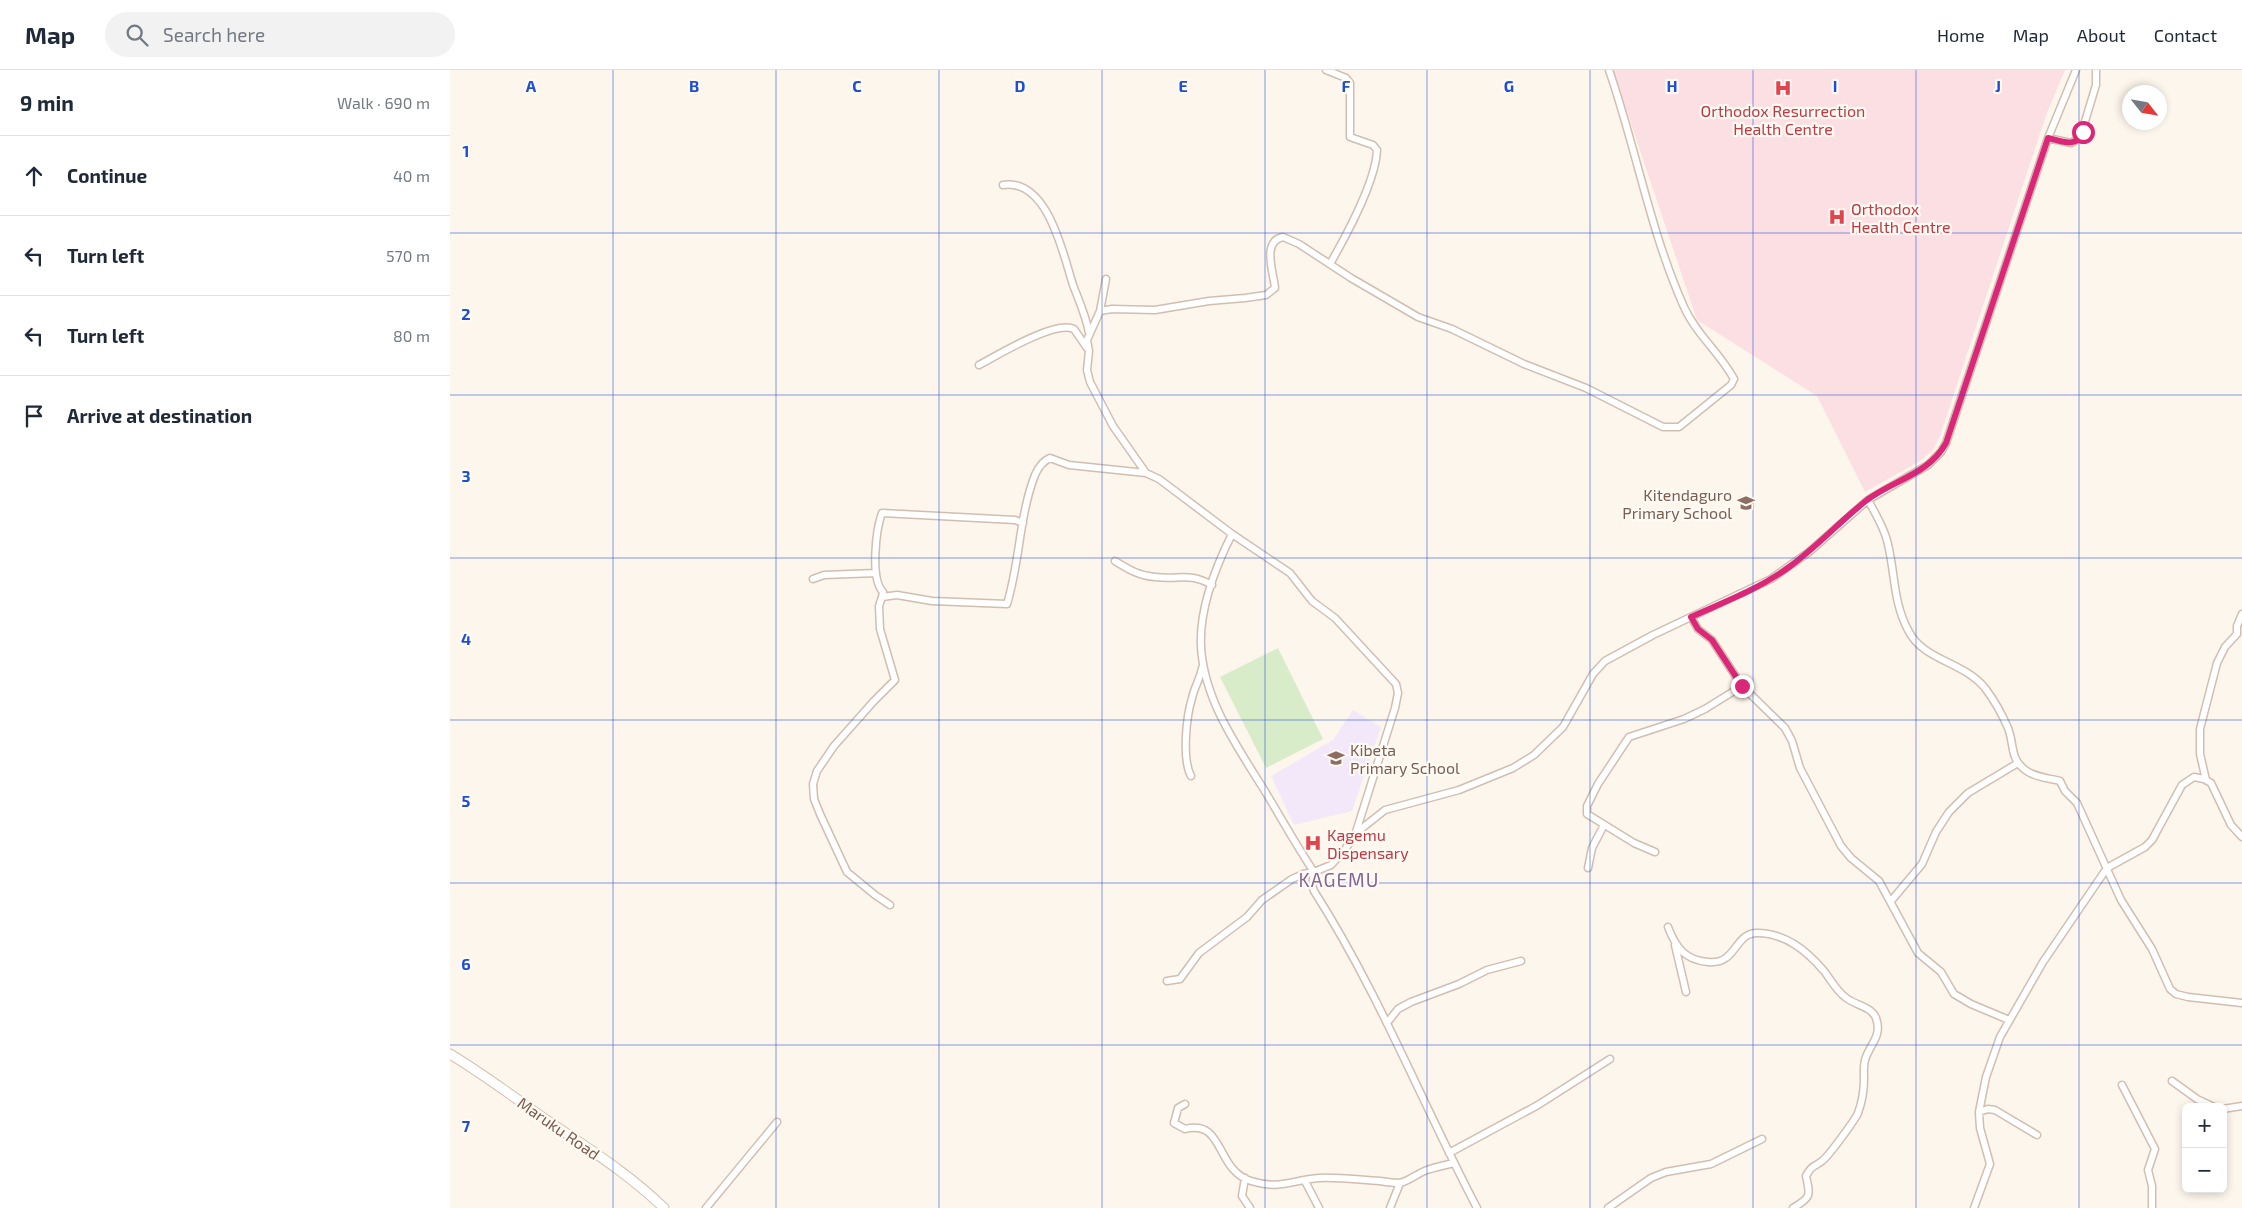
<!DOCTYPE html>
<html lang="en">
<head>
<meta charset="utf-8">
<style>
  :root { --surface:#fff; --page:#f2f2f3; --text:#1f2937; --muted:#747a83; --line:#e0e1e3 }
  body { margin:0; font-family:"Exo 2",sans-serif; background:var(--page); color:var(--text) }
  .controls { position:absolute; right:15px; bottom:15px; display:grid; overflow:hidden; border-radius:8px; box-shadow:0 2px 8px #0003 }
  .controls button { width:45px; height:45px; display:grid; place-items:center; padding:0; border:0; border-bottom:1px solid var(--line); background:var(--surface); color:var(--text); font:25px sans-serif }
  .compass { position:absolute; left:1672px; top:15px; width:45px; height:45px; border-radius:50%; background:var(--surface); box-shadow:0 2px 8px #0003; rotate:121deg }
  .stop { position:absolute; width:15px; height:15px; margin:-11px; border:4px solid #db2777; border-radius:50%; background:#fff }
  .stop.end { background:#db2777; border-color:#fff; box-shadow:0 1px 5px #0008 }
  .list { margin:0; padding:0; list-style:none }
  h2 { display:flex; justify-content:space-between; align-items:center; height:65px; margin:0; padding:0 20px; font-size:21px }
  h2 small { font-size:16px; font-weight:400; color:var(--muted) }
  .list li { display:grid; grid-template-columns:32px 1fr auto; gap:15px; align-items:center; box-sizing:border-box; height:80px; padding:0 20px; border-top:1px solid var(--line) }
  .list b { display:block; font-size:19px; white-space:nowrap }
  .list em { font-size:16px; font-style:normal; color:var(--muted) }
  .icon { flex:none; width:28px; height:28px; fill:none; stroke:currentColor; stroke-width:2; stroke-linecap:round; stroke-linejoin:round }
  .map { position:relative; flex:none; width:1792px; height:1138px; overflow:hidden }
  header { display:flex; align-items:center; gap:30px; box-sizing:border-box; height:70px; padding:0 25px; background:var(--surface); border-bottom:1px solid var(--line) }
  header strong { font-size:24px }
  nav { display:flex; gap:28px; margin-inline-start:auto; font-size:18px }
  .search { width:350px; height:45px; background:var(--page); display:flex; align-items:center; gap:12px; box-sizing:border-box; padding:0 18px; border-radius:28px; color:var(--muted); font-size:19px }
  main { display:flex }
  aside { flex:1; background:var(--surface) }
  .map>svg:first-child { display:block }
</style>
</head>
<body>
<header>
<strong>Map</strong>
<div class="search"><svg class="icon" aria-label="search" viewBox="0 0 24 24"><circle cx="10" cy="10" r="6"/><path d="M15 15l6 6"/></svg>Search here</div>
<nav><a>Home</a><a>Map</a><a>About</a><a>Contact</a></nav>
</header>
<main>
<aside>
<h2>9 min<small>Walk · 690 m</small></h2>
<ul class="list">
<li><svg class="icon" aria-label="ahead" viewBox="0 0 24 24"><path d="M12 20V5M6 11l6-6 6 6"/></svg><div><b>Continue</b></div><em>40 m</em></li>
<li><svg class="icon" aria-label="left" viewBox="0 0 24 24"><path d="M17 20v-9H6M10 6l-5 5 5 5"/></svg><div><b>Turn left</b></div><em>570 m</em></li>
<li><svg class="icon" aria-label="left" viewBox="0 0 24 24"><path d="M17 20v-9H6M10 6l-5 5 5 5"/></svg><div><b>Turn left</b></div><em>80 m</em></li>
<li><svg class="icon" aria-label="arrive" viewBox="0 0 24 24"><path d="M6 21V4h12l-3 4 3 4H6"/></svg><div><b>Arrive at destination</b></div></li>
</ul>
</aside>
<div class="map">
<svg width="1792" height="1138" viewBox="0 0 1792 1138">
  <rect width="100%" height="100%" fill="#fdf6ec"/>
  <path fill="#f3e8fa" d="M903 640 931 657 902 741 844 755 821 706 883 670Z"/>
  <path fill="#fbdfe3" d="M1163 0H1615L1596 45 1490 366 1483 380 1470 391 1415 422 1367 326 1247 250Z"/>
  <path fill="#d8ecc9" d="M828 578 873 669 816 698 770 607Z"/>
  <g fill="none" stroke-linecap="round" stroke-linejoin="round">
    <g stroke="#d1beb0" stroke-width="9">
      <path id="street" d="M876 0 896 8 900 13V67L923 75 927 80C926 111 896 166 880 194
        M1598 68 1621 73 1630 68 1646 15V0
        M553 115C598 108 613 184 623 215 629 231 636 246 639 263
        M656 209 650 241 637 270 639 281 637 300 640 312 663 356 696 403
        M650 241 662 239 705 240 759 231 795 228 816 225 825 218C824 204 811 171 833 167L849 174 901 208 968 247 1002 259 1074 294 1136 318 1213 357H1229L1281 315 1284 309C1270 283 1246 264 1234 237 1200 161 1186 78 1159 0
        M529 295C548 285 605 250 624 259L637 278
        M1418 430C1426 445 1436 461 1439 479 1445 507 1444 534 1458 560 1473 591 1513 591 1535 618 1544 630 1552 644 1558 658 1564 673 1560 688 1574 699 1583 707 1598 708 1610 711L1615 721 1627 733 1671 830 1702 879 1720 919 1726 924 1738 927 1792 933
        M665 491C678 499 689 506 705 507 730 510 739 502 762 515
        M363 509 374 505 426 503
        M432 527 433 522C420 509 426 459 432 443L565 450 573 453
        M1241 547 1248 559 1262 570 1292 616 1335 658 1342 671 1350 698 1391 776 1401 788 1429 811 1468 883 1491 902 1504 924 1521 934 1559 950
        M741 706C732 689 736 648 742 628 744 618 750 609 752 598
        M1756 710 1750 684V659L1767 593 1775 577 1787 564V556L1792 544
        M1205 782 1184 773 1137 744V736L1148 714 1179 667 1234 649 1255 639 1292 616
        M1138 798 1142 778 1154 755
        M1441 831 1472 794 1486 762 1499 742 1518 723 1568 693
        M440 835 425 825 397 802 370 744 364 729 363 714 367 701 384 676 424 631 445 610 430 559 429 536 432 527 447 525 482 531 557 534C570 492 569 446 585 405 588 398 593 391 600 388L619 395 696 403 709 409 782 464 840 503 862 531 885 548 946 614 948 623 945 638 906 762
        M1218 857C1226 878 1235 890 1258 892 1287 895 1284 863 1307 863 1335 863 1356 880 1374 901 1381 910 1386 920 1395 927 1404 935 1421 936 1426 948 1432 965 1422 972 1416 987 1413 994 1414 1002 1414 1009 1414 1021 1412 1032 1408 1043 1405 1050 1378 1087 1372 1091 1363 1098 1362 1095 1356 1106 1360 1125 1362 1127 1343 1138
        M1225 875 1236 922
        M717 911 730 909 749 883 797 847 812 830 842 809 853 804 864 802C846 775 830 746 813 718 786 675 754 629 751 577 749 539 765 498 782 464
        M937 953 948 939 961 932 1009 914 1037 900 1071 891
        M1722 1011 1747 1029 1764 1037
        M1672 1015 1705 1079 1698 1100 1702 1116V1138
        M735 1034 728 1038 724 1053 735 1059C775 1049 765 1100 801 1111 830 1120 842 1110 869 1108 889 1107 910 1110 930 1111 936 1112 944 1113 950 1113 959 1111 968 1103 977 1100 986 1097 995 1095 1004 1093
        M1773 1039 1792 1036
        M1529 1042 1538 1039 1545 1040 1587 1065
        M999 1083 1088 1035 1160 989
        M795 1108 792 1126 800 1138
        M855 1111 869 1138
        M256 1138 327 1052
        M940 1138 950 1113
        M1027 1138C972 1033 928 921 864 821L862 815 864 802 881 795 894 781 906 763 935 740 1009 720 1063 698 1084 685 1113 657 1143 604 1155 591 1203 565 1321 509 1359 482 1418 430 1478 395 1491 382 1496 373 1598 68 1626 0
        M1158 1138 1201 1108 1216 1102 1261 1094 1312 1069
        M1524 1138 1540 1094 1530 1058 1529 1042 1536 1007 1550 967 1593 892 1657 798 1695 777 1702 770 1732 715 1744 707 1754 709 1761 713 1781 755 1792 767"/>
    </g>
    <g stroke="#d6c0b0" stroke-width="11">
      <path id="secondary" d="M0 984C30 1002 57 1022 85 1042 129 1073 175 1100 214 1138"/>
    </g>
    <use href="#street" stroke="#fff" stroke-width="6"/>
    <use href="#secondary" stroke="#fff" stroke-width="9"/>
  </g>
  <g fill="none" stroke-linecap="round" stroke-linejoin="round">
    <path stroke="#db2777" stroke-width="6" d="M1292 616 1262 570 1248 559 1241 547C1274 532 1309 519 1339 497 1367 477 1390 451 1417 430 1444 410 1479 404 1496 373L1598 68C1612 71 1626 79 1633 62"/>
  </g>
  <path fill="none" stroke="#1d4ed8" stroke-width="1" stroke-opacity="0.55" d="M163 0V1138M326 0V1138M489 0V1138M652 0V1138M815 0V1138M977 0V1138M1140 0V1138M1303 0V1138M1466 0V1138M1629 0V1138M0 163H1792M0 325H1792M0 488H1792M0 650H1792M0 813H1792M0 975H1792"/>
  <defs>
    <g id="hospital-bare" transform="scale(1.35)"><path d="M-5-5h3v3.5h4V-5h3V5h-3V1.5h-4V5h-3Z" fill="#e0444e" stroke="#fffaf3" stroke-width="2.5" paint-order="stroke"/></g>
    <g id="school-bare" transform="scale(1.35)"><path d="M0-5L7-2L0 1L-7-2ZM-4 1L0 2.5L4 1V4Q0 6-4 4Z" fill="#8d6e63" stroke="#fffaf3" stroke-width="2.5" paint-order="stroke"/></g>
  </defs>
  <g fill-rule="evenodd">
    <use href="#hospital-bare" x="1333" y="18"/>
    <use href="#hospital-bare" x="1387" y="147"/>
    <use href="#school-bare" x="1296" y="433"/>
    <use href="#school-bare" x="886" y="688"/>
    <use href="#hospital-bare" x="863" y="773"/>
  </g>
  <g text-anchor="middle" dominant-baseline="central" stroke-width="4.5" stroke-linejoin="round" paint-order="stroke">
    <g font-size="16" fill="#be3a42" stroke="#fffaf3" text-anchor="start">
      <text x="1333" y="40" text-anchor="middle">Orthodox Resurrection<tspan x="1333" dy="18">Health Centre</tspan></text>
      <text x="1401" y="138">Orthodox<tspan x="1401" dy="18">Health Centre</tspan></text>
      <text x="877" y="764">Kagemu<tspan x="877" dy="18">Dispensary</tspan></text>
    </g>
    <g font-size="16" fill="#785e54" stroke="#fffaf3" text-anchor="end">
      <text x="1282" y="424">Kitendaguro<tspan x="1282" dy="18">Primary School</tspan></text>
      <text x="900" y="679" text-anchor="start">Kibeta<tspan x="900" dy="18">Primary School</tspan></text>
    </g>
    <g font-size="16" fill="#7a5c4d" stroke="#fffaf3">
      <text transform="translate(109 1058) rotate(35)">Maruku Road</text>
    </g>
    <g font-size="19" letter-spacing="1" fill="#846695" stroke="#fffaf3">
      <text x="889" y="809">KAGEMU</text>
    </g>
  </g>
  <g font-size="16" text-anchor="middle" font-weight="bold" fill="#1d4ed8" stroke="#fffaf3" stroke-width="4.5" stroke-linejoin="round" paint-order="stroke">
    <text x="81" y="22">A</text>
    <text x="244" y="22">B</text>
    <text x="407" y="22">C</text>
    <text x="570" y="22">D</text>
    <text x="733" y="22">E</text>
    <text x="896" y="22">F</text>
    <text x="1059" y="22">G</text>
    <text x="1222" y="22">H</text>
    <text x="1385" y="22">I</text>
    <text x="1548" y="22">J</text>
    <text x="16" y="87">1</text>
    <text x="16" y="250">2</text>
    <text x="16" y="412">3</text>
    <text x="16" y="575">4</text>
    <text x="16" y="737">5</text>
    <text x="16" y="900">6</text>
    <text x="16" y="1062">7</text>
  </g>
</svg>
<div class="controls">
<button>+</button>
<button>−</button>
</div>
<svg class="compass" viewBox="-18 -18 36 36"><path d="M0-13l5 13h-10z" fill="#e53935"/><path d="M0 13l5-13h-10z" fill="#747a83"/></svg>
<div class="stop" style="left:1633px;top:62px"></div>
<div class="stop end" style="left:1292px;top:616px"></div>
</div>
</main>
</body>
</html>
